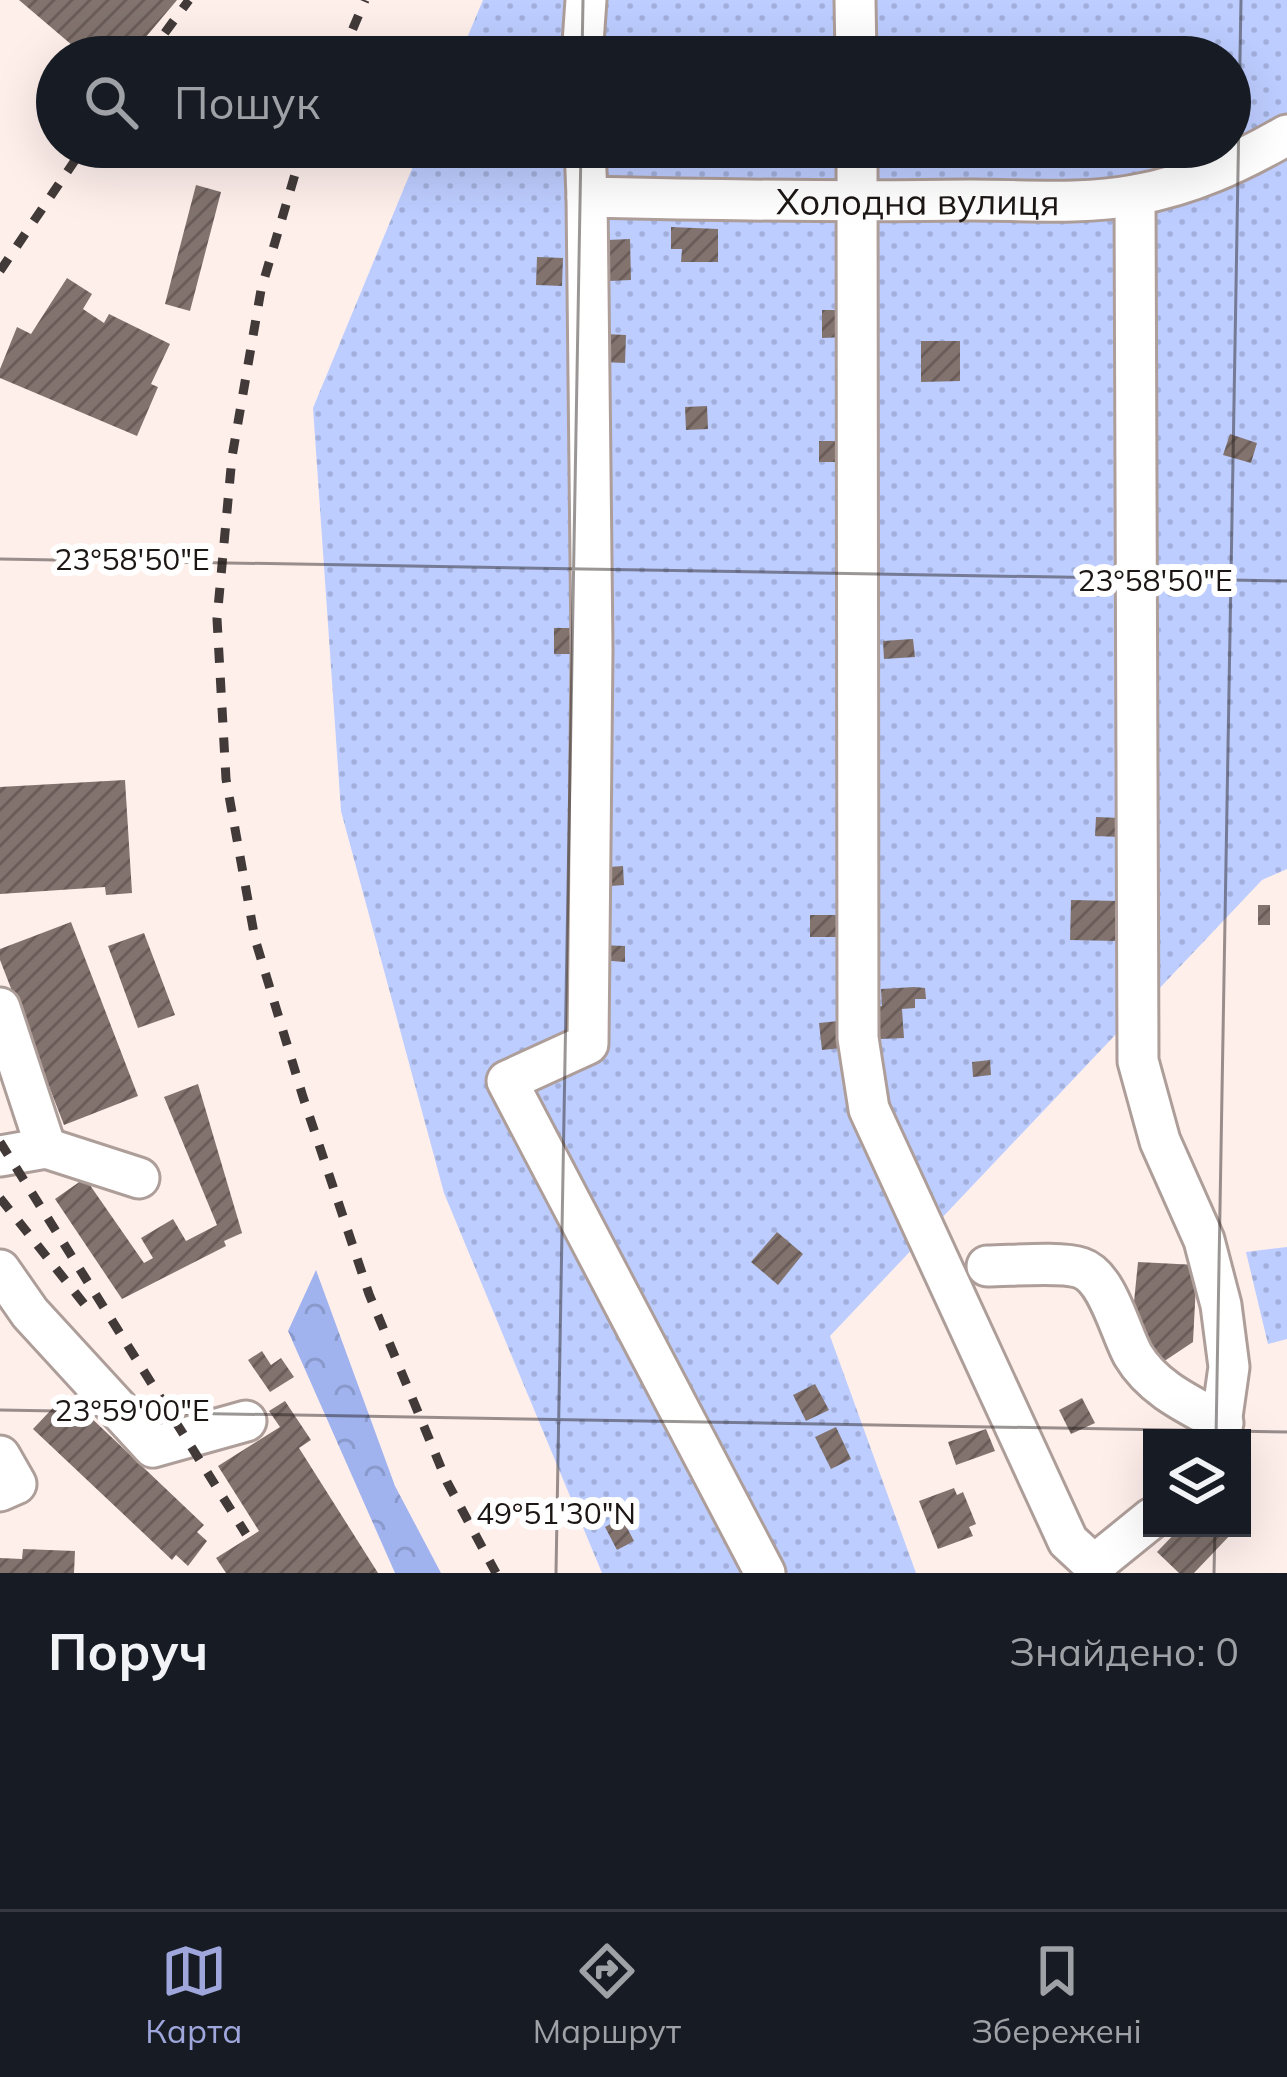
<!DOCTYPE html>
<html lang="uk">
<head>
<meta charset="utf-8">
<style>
  :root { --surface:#171b24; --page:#242831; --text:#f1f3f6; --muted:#9ea1a6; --line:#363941; --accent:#9ea6db }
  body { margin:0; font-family:Mulish,sans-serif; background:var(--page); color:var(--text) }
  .controls { position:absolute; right:36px; bottom:36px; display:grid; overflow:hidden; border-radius:0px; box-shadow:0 12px 48px #0002 }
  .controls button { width:108px; height:108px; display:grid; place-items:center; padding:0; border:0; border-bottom:3px solid var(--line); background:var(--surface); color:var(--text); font:60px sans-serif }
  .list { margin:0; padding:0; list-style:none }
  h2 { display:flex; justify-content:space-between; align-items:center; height:156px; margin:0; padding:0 48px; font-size:51px }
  h2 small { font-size:39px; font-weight:400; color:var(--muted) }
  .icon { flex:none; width:66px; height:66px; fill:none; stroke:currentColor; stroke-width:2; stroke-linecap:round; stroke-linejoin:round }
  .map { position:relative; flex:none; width:1287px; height:1573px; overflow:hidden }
  .search { position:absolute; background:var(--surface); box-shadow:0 12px 48px #0002; left:36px; right:36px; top:36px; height:132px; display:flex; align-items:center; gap:30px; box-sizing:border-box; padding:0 42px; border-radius:66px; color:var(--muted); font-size:45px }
  .sheet { height:336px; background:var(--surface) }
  nav { display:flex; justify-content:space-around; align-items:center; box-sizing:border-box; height:168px; border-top:3px solid var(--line); background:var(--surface); font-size:33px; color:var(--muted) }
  nav a { display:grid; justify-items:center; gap:6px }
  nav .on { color:var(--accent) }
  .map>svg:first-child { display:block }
</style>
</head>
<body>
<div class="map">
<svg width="1287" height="1573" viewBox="0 0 1287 1573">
  <defs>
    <pattern id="grass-dots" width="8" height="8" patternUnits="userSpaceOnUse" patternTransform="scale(3)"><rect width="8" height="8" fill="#bdcdff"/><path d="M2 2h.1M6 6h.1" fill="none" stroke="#a2afda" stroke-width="1.8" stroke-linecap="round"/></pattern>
    <pattern id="forest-crowns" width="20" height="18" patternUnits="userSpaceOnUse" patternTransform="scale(3)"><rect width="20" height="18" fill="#a1b3ee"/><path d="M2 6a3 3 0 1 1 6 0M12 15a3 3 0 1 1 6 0" fill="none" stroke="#8a99cb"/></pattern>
    <pattern id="building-hatch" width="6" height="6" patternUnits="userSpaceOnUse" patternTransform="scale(3)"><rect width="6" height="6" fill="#82736e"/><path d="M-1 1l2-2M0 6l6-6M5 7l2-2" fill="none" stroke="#6a5d59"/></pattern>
  </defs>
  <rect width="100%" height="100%" fill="#feefeb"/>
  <path fill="url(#grass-dots)" d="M483 0H1287V869L1262 880 830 1336 916 1573H602L444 1193 341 811 313 408 421 147H1230V57H459Z
    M1287 1247V1339L1268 1344 1246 1252Z"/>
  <path fill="url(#forest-crowns)" d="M316 1270 395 1486 441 1573H395L288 1331Z"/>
  <path fill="url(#building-hatch)" d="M19 0H177L129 57 110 41 97 57H86Z
    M196 185 221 192 190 311 165 304Z
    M671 227 718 229V262H681L682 249H671Z
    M630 239 631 280 609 281 607 240Z
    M537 257 563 258 562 286 536 285Z
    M67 278 92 294 83 309 104 323 109 314 170 344 151 384 158 387 137 436 0 378V369L17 327 31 334Z
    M822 310H845L846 337 822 338Z
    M604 334 626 335 625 363 602 362Z
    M921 341H960V381L921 382Z
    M707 406 708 429 686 430 685 407Z
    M1230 434 1257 443 1251 463 1223 455Z
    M819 441H846V462H819Z
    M554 628H578L579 654H554Z
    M913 639 915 657 884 659 883 641Z
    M125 780 132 893 106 895 105 887 0 894V787Z
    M1096 817 1120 818V837L1095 836Z
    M623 866 624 885 598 887 596 868Z
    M1071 900 1119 901 1118 941 1070 940Z
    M1258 905H1270V925H1258Z
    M810 915H846V937H810Z
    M71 922 138 1096 64 1125 0 960V949Z
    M144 933 175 1015 138 1028 108 946Z
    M600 945 625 946V962L599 960Z
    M914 987 925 988 926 999H915V1008L902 1009 904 1038 880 1039 878 1006H882L881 989Z
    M848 1020 852 1047 822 1050 819 1023Z
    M990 1060 991 1075 973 1077 972 1062Z
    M198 1084 242 1233 224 1241 226 1246 122 1299 55 1199 85 1178 144 1263 153 1258 141 1238 173 1219 186 1241 217 1225 164 1097Z
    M777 1232 803 1254 778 1285 751 1262Z
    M1138 1262 1197 1265 1193 1342 1163 1362 1149 1360 1131 1332Z
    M262 1351 271 1365 281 1358 294 1377 270 1392 248 1360Z
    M815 1384 829 1410 806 1421 793 1395Z
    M66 1394 204 1525 197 1532 207 1541 188 1566 176 1555 172 1560 33 1429Z
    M1082 1398 1095 1423 1071 1434 1059 1410Z
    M285 1401 311 1440 299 1448 378 1573H226L216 1558 259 1531 218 1466 280 1427 269 1411Z
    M836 1427 851 1459 831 1469 815 1437Z
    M986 1429 995 1451 956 1465 948 1442Z
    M954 1488 957 1495 963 1492 976 1524 969 1527 973 1536 938 1549 919 1501Z
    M622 1518 634 1541 617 1550 605 1527Z
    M1180 1528H1230L1234 1531 1194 1573H1179L1157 1552Z
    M23 1549 75 1551 74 1573H0V1558L22 1559Z"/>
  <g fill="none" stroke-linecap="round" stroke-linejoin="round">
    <g stroke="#ae9e9a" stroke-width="45">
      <g id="minor">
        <path d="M855 0 856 57"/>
        <path d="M582 57 586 0"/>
        <path id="s1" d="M585 147 587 197C715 200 843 202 971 200 1025 200 1082 205 1135 195 1191 185 1238 163 1287 135"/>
        <path d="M857 147 858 1038 869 1109 1068 1541 1094 1565 1096 1573"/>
        <path d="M1135 195 1138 1061 1160 1141 1204 1240 1221 1305 1229 1367 1219 1438"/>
        <path d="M587 197 592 650 588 1044 507 1081 765 1573"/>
        <path d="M0 1008 46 1148"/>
        <path d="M0 1156 46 1148 139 1178"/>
        <path d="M987 1266C1010 1266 1061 1261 1081 1268 1108 1277 1120 1332 1133 1355 1153 1389 1190 1405 1223 1423"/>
        <path d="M0 1270 30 1313 153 1447 246 1421"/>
        <path d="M0 1456 16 1484 0 1491"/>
        <path d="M1094 1565 1152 1518"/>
      </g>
    </g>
    <use href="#minor" stroke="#fff" stroke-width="39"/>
    <path stroke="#413a38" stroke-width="9" stroke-dasharray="15 15" stroke-linecap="butt" d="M147 57 189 0
      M341 57 365 0
      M303 147 261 290 232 457 217 619 226 779 255 939 303 1097 369 1294 447 1482 496 1573
      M0 271 84 147
      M0 1142 246 1534
      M0 1198 89 1310"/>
  </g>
  <path fill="none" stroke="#1c1615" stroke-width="3" stroke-opacity="0.45" d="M582 57 583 0M0 559 1287 581M0 1410 1287 1432M1216 1438 1241 0M556 1573 581 147M1214 1573 1215 1528"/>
  <g text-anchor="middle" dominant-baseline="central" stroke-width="12" stroke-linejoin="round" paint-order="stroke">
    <g font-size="36" fill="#1c1615" stroke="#fff">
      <text stroke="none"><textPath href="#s1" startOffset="381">Холодна вулиця</textPath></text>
    </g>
  </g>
  <g font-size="30" text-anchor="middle" fill="#1c1615" stroke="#fff" stroke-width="12" stroke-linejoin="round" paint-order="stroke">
    <text x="132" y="570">23°58'50"E</text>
    <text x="1155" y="591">23°58'50"E</text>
    <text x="132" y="1421">23°59'00"E</text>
    <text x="556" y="1524">49°51'30"N</text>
  </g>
</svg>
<div class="controls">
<button><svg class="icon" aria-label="layers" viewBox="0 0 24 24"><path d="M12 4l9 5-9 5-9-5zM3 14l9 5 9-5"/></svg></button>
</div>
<div class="search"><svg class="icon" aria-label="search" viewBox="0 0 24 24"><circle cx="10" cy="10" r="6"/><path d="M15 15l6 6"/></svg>Пошук</div>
</div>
<section class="sheet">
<h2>Поруч<small>Знайдено: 0</small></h2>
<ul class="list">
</ul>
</section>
<nav>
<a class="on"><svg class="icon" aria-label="map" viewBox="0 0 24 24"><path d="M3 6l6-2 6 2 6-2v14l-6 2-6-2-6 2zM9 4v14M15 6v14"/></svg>Карта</a>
<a><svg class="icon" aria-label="directions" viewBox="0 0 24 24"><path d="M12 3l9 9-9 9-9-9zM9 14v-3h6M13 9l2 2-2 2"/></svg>Маршрут</a>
<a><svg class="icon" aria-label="saved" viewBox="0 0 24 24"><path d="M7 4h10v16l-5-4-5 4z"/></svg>Збережені</a>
</nav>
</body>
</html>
